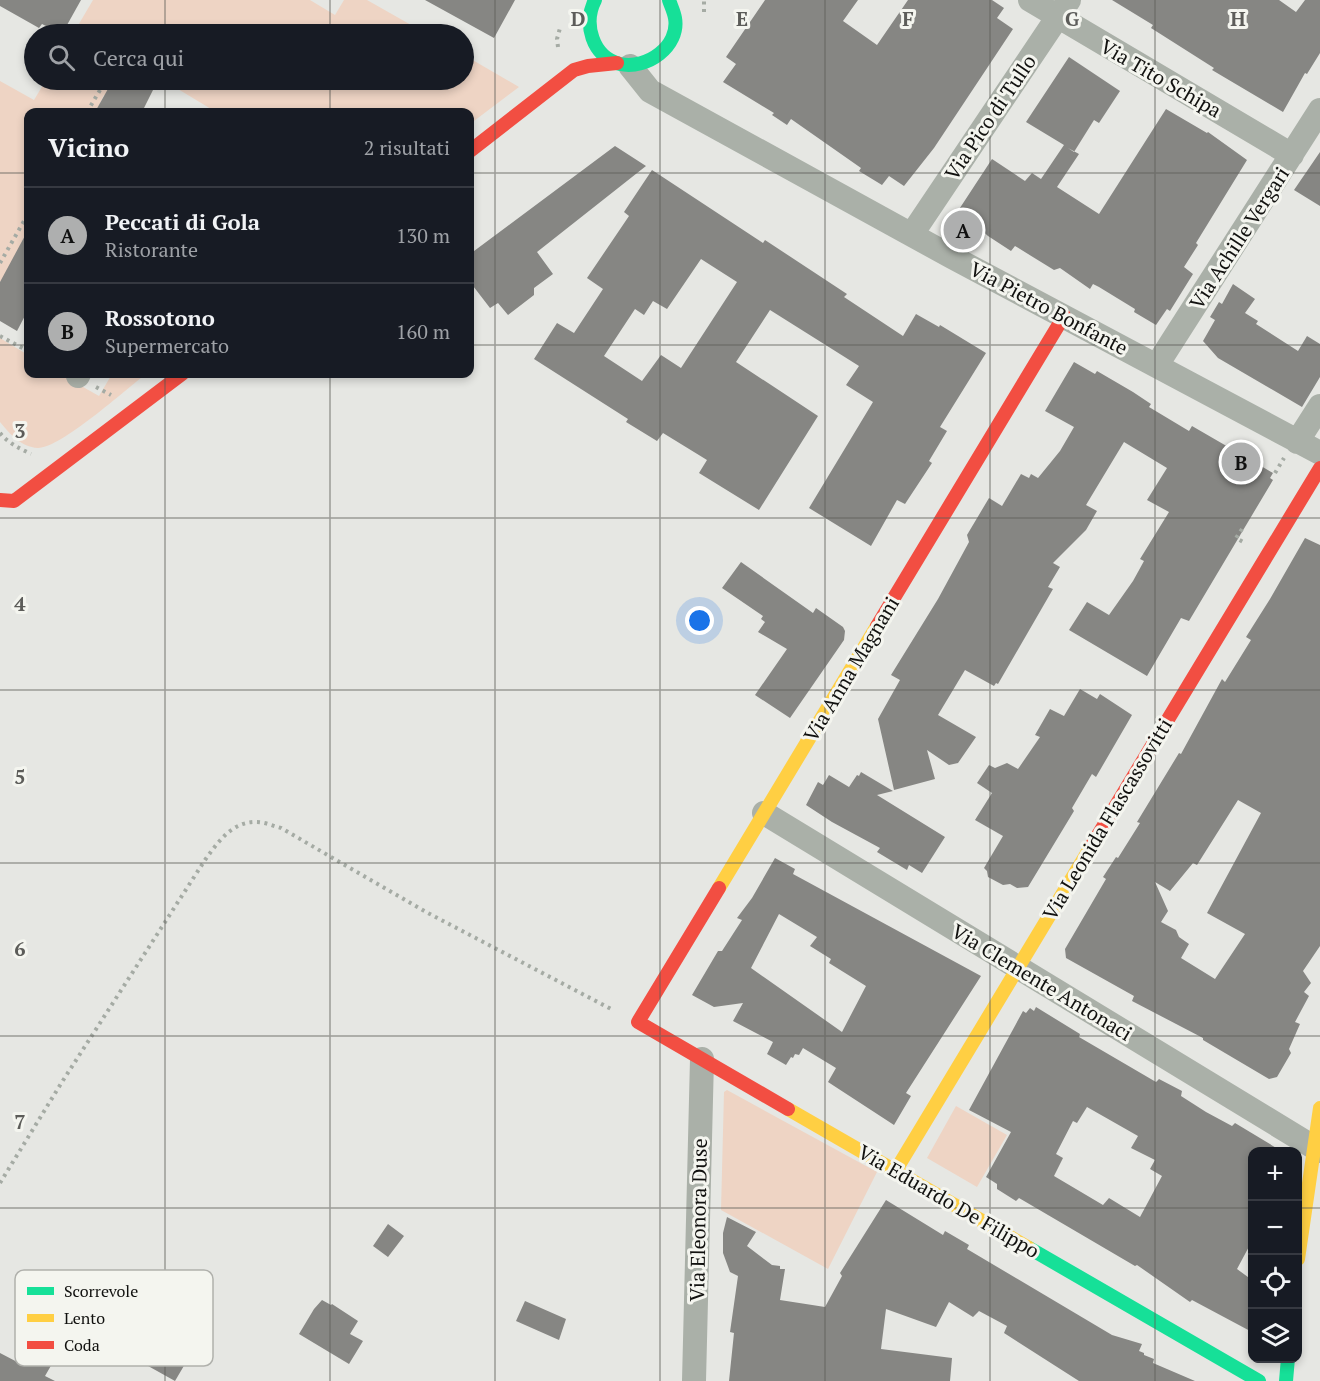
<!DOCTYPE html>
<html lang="it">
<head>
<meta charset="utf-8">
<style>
  :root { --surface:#171b24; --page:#20242c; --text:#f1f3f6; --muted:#9ea1a6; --line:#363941; --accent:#aeafaf }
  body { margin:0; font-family:"PT Serif",serif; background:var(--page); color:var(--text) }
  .controls { position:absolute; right:18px; bottom:18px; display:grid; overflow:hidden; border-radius:12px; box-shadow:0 3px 9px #0003 }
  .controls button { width:54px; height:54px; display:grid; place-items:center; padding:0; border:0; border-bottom:2px solid var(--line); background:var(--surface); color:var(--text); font:30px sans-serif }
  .you { position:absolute; left:700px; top:621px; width:21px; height:21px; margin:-15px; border:4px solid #fff; border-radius:50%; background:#1a73e8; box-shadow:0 0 0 9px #1a73e833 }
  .badge { display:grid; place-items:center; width:39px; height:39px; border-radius:50%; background:var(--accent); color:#111; font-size:20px; font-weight:700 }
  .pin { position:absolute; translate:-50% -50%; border:3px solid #fff; box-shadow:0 2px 6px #0006 }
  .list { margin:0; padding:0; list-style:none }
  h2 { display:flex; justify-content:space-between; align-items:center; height:78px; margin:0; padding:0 24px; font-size:26px }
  h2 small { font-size:20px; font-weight:400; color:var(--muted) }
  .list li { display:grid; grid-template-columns:39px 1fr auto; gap:18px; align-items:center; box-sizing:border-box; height:96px; padding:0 24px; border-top:2px solid var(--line) }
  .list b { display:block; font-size:22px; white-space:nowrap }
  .list p { margin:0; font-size:20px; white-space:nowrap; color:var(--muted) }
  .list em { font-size:20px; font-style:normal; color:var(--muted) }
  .icon { flex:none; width:33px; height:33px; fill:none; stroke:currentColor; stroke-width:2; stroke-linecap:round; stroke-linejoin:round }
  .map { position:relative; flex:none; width:1320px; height:1381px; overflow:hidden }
  .search { position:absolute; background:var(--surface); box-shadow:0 3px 9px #0003; left:24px; top:24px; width:450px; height:66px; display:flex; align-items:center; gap:15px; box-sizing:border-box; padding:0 21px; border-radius:33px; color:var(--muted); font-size:22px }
  .panel { position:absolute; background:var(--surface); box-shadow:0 3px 9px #0003; left:24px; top:108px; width:450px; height:270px; border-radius:12px }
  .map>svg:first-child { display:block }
</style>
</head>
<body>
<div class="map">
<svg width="1320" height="1381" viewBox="0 0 1320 1381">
  <rect width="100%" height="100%" fill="#e6e7e3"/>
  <path fill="#eed4c4" d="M93 0H310L335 15 344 0H367L427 34H73Z
    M464 55 519 87 470 124V112H216L163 80H464Z
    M46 80H113L108 87 113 90 109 98 104 95 100 103 104 106 101 112H28V230L14 257 3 283 0 281V81L34 100Z
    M0 338 28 355V374H60L99 396 112 374H146C125 390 61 448 38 448 21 447 10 434 0 422Z
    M727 1090 877 1172 828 1269 721 1210 724 1092Z
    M956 1106 1007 1135 977 1187 927 1158Z"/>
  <path fill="#868683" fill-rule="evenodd" d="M0 0H81L62 34 42 24 39 28 0 6Z
    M425 0H515L494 38Z
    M765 0H858L843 21 877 45 908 0H992L1004 8 997 18 1013 29 934 148 904 186 889 176 882 185 859 171 861 168 791 119 787 125 772 115 774 113 723 82 736 64 726 57Z
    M1112 0H1279L1296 12 1305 0H1320V53L1307 74 1305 73 1283 112 1212 70 1214 68 1151 28 1153 25Z
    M1069 57 1120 91 1099 123 1094 120 1074 152 1068 148 1079 154 1057 187 1099 214 1166 109 1207 133 1208 132 1247 160 1196 243 1198 245 1184 267 1193 274 1170 311 1167 309 1156 325 1134 312 1135 309 1099 287 1093 284 1090 289 1060 268 1054 270 1015 246 1011 251 988 236 976 225 972 230 954 217 992 159 1025 181 1032 173 1041 179 1064 145 1026 122Z
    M113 80H158L142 112H95Z
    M615 146 646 166 537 252 553 274 534 288V295L508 315 498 303 490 308 470 282V254Z
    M1320 152V206L1294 190Z
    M652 170 763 243 765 240 847 294 844 297 903 336 916 314 939 327 940 325 986 353 940 427 947 431 929 461 932 463 905 504 897 500 871 546 809 508 873 402 846 385 859 366 770 310 736 362 818 416 759 510 699 473 707 460 663 433 657 441 626 422 628 419 534 359 557 323 574 333 603 289 587 278 629 216 624 212ZM701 259 737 282 681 368 661 355 642 381 604 356 635 309 644 315 653 301 667 309Z
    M28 230V310L17 331 0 321V282Z
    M1233 284 1255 299 1245 313 1258 321 1256 324 1298 351 1307 336 1320 344V377L1302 407 1218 358 1203 341 1215 320 1210 317 1219 302 1222 304Z
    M1074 362 1095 374 1097 371 1133 392 1151 404 1149 407 1189 431 1192 426 1261 466 1273 473 1270 478 1273 480 1189 621 1181 618 1147 676 1069 630 1087 602 1109 615 1133 581 1144 561 1140 559 1169 512 1147 500 1167 468 1124 442 1086 505 1097 511 1086 530 1053 563 1060 567 1048 587 1053 589 998 684 996 683 994 686 965 670 938 715 976 737 958 763 949 765 927 750 935 779 894 790 878 719 900 680 891 675 938 599 969 542 967 535 989 498 1002 506 1021 474 1029 478 1031 474 1038 478 1060 451 1074 427 1045 411Z
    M1305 538 1320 545V946L1303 971 1311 983 1304 992 1309 996 1295 1022 1300 1024 1289 1049 1291 1053 1277 1077 1269 1079 1203 1040V1038L1132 1001 1134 996 1066 958 1065 949 1106 879 1103 877 1116 857 1118 858 1140 823 1137 822 1179 753 1181 754 1222 679 1225 682 1251 640 1246 637 1270 599ZM1238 800 1261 813 1207 913 1245 934 1215 979 1181 958 1189 944 1179 937 1176 930 1161 922 1168 911 1155 882 1170 891 1193 863 1197 865Z
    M741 562 813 613 816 608 843 627 845 631 844 640 790 718 755 695 787 649 758 632 765 622 761 619 763 616 722 588Z
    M1080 689 1097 699 1100 694 1132 715 1096 777 1092 774 1072 808 1074 811 1028 887 1017 888 1010 884 1003 885 988 877 987 871 984 868 1003 836 975 820 992 793 977 783 989 765 995 768 1007 763 1018 769 1040 737 1035 735 1050 709 1064 716Z
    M861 772 893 791 877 795 945 837 922 873 909 865 907 870 877 852 880 848 832 822 806 805 818 782 823 785 829 775 849 787 857 775 859 776Z
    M775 858 795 869 793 874 981 976 906 1093 911 1096 894 1125 828 1082 836 1068 803 1048 799 1055 795 1054 793 1058 791 1057 786 1065 767 1054 773 1042 733 1021 743 1003 714 1007 692 995 718 951H722L742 920 737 918 752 898ZM779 914 817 937 810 946 831 959 829 963 866 986 842 1032 751 968Z
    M1036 1007 1080 1034 1079 1037 1156 1082 1159 1079 1182 1091 1181 1096 1206 1112 1232 1126 1235 1123 1283 1152H1252V1241L1237 1269 1252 1280V1332L1192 1300 1190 1302 1137 1265 1135 1266 1019 1198 1016 1201 997 1189V1184L986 1177 1011 1132 969 1110 1023 1011 1026 1013 1030 1008 1034 1011ZM1087 1107 1138 1136 1131 1148 1155 1160 1150 1169 1162 1176 1140 1217 1109 1198 1103 1205 1054 1176 1063 1158 1056 1154 1073 1121 1077 1123Z
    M886 1200 943 1235 945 1231 969 1245 967 1249 1112 1335 1142 1344 1139 1351 1144 1353V1355L1154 1359 1153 1363 1195 1381H1079L1004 1333 1007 1326 979 1311 973 1317 949 1302 936 1327 886 1309 881 1349 952 1358 950 1381H729L734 1333 730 1332 738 1276 730 1272 723 1253V1233L727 1217 756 1232 747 1246 772 1265 780 1266V1269H785L780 1300 825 1307 842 1276 840 1273Z
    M388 1224 404 1236 388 1257 373 1246Z
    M322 1300 331 1305 332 1304 358 1321 350 1334 363 1341 349 1364 299 1334 314 1309Z
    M525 1301 566 1319 559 1340 516 1321Z
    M54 1321 71 1331 45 1376 55 1381H0V1353L23 1365 36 1344 39 1346Z
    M143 1339 185 1364 175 1381 132 1357Z"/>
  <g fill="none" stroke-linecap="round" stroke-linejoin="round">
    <path stroke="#a5aba4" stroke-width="4" stroke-dasharray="3 4.5" stroke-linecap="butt" d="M704 12V0
      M558 47 557 39 560 28
      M87 112 106 80
      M0 263 28 214
      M0 336 28 351
      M96 387 111 395
      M0 433C8 443 19 448 31 454
      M1275 473 1284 458
      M1242 529 1236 538 1245 543
      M0 1183 62 1082 205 860C218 842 232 821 257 822 265 822 273 826 281 828L426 912 613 1010"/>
    <path stroke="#aab0a8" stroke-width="24" d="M1030 0 1292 155
      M630 66 650 91 952 257 1320 453
      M912 234 1069 0
      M1157 365 1320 110
      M78 376 79 374
      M1297 442 1320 406
      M764 813 1320 1151
      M694 1381 702 1059"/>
    <path stroke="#16e098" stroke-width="14" d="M595 0C583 23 592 57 620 64 647 70 680 46 675 18 674 12 671 6 669 0
      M1029 1248 1259 1381
      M1286 1381 1288 1358"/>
    <path stroke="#ffcf43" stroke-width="14" d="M719 888 877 626
      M788 1109 1029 1248
      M896 1170 1092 845
      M1298 1259 1320 1108"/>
    <path stroke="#f24e42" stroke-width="14" d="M470 151 574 70 588 66 617 63
      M0 500 14 501 182 374
      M877 626 1064 316
      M1092 845 1320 468
      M719 888 638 1022 788 1109"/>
  </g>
  <path fill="none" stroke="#5c5c59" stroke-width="1.5" stroke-opacity="0.55" d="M165 0V34M330 0V34M495 0V1381M660 0V1381M825 0V1381M990 0V1381M1155 0V1381M165 80V112M330 80V112M0 173H28M470 173H1320M0 345H28M470 345H1320M165 374V1381M330 374V1381M0 518H1320M0 690H1320M0 863H1320M0 1036H1320M0 1208H1252M1298 1208H1320"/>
  <g text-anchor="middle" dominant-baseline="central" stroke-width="6" stroke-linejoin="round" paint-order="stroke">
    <g font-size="20" fill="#11110f" stroke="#f4f5ef">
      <text transform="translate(1161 78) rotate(30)">Via Tito Schipa</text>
      <text transform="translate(990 117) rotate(-56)">Via Pico di Tullo</text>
      <text transform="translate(1239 238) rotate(-57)">Via Achille Vergari</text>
      <text transform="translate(1049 308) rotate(28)">Via Pietro Bonfante</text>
      <text transform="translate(851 669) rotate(-59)">Via Anna Magnani</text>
      <text transform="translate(1107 819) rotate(-59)">Via Leonida Flascassovitti</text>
      <text transform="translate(1042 982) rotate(31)">Via Clemente Antonaci</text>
      <text transform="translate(949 1201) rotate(30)">Via Eduardo De Filippo</text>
      <text transform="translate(698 1220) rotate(-89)">Via Eleonora Duse</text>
    </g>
  </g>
  <rect x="15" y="1270" width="198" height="96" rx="9" fill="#f4f5ef" stroke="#b0b1ac" stroke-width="1.5"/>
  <rect x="27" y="1287" width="27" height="8" fill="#16e098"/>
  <rect x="27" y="1314" width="27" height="8" fill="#ffcf43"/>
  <rect x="27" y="1341" width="27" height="8" fill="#f24e42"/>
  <g font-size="16" fill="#11110f">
    <text x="64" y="1297">Scorrevole</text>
    <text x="64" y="1324">Lento</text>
    <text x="64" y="1351">Coda</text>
  </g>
  <g font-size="20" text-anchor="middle" font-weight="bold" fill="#5c5c59" stroke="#f4f5ef" stroke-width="6" stroke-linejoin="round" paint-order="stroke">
    <text x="578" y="26">D</text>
    <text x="742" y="26">E</text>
    <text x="908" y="26">F</text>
    <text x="1072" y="26">G</text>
    <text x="1238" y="26">H</text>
    <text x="20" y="438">3</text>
    <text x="20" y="611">4</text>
    <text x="20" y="784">5</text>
    <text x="20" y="956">6</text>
    <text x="20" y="1129">7</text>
  </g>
</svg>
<div class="controls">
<button>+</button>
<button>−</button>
<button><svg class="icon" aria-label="locate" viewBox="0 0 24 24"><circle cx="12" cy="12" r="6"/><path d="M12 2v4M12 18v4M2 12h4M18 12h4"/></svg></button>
<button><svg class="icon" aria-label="layers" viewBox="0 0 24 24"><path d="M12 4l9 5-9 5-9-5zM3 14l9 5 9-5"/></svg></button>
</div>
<div class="you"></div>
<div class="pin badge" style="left:963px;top:230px">A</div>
<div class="pin badge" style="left:1241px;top:462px">B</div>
<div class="search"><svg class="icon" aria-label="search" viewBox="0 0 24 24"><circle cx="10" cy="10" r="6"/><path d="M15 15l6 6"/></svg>Cerca qui</div>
<section class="panel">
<h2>Vicino<small>2 risultati</small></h2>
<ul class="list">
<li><span class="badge">A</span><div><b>Peccati di Gola</b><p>Ristorante</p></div><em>130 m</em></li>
<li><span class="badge">B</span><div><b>Rossotono</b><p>Supermercato</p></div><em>160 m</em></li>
</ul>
</section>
</div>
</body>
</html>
